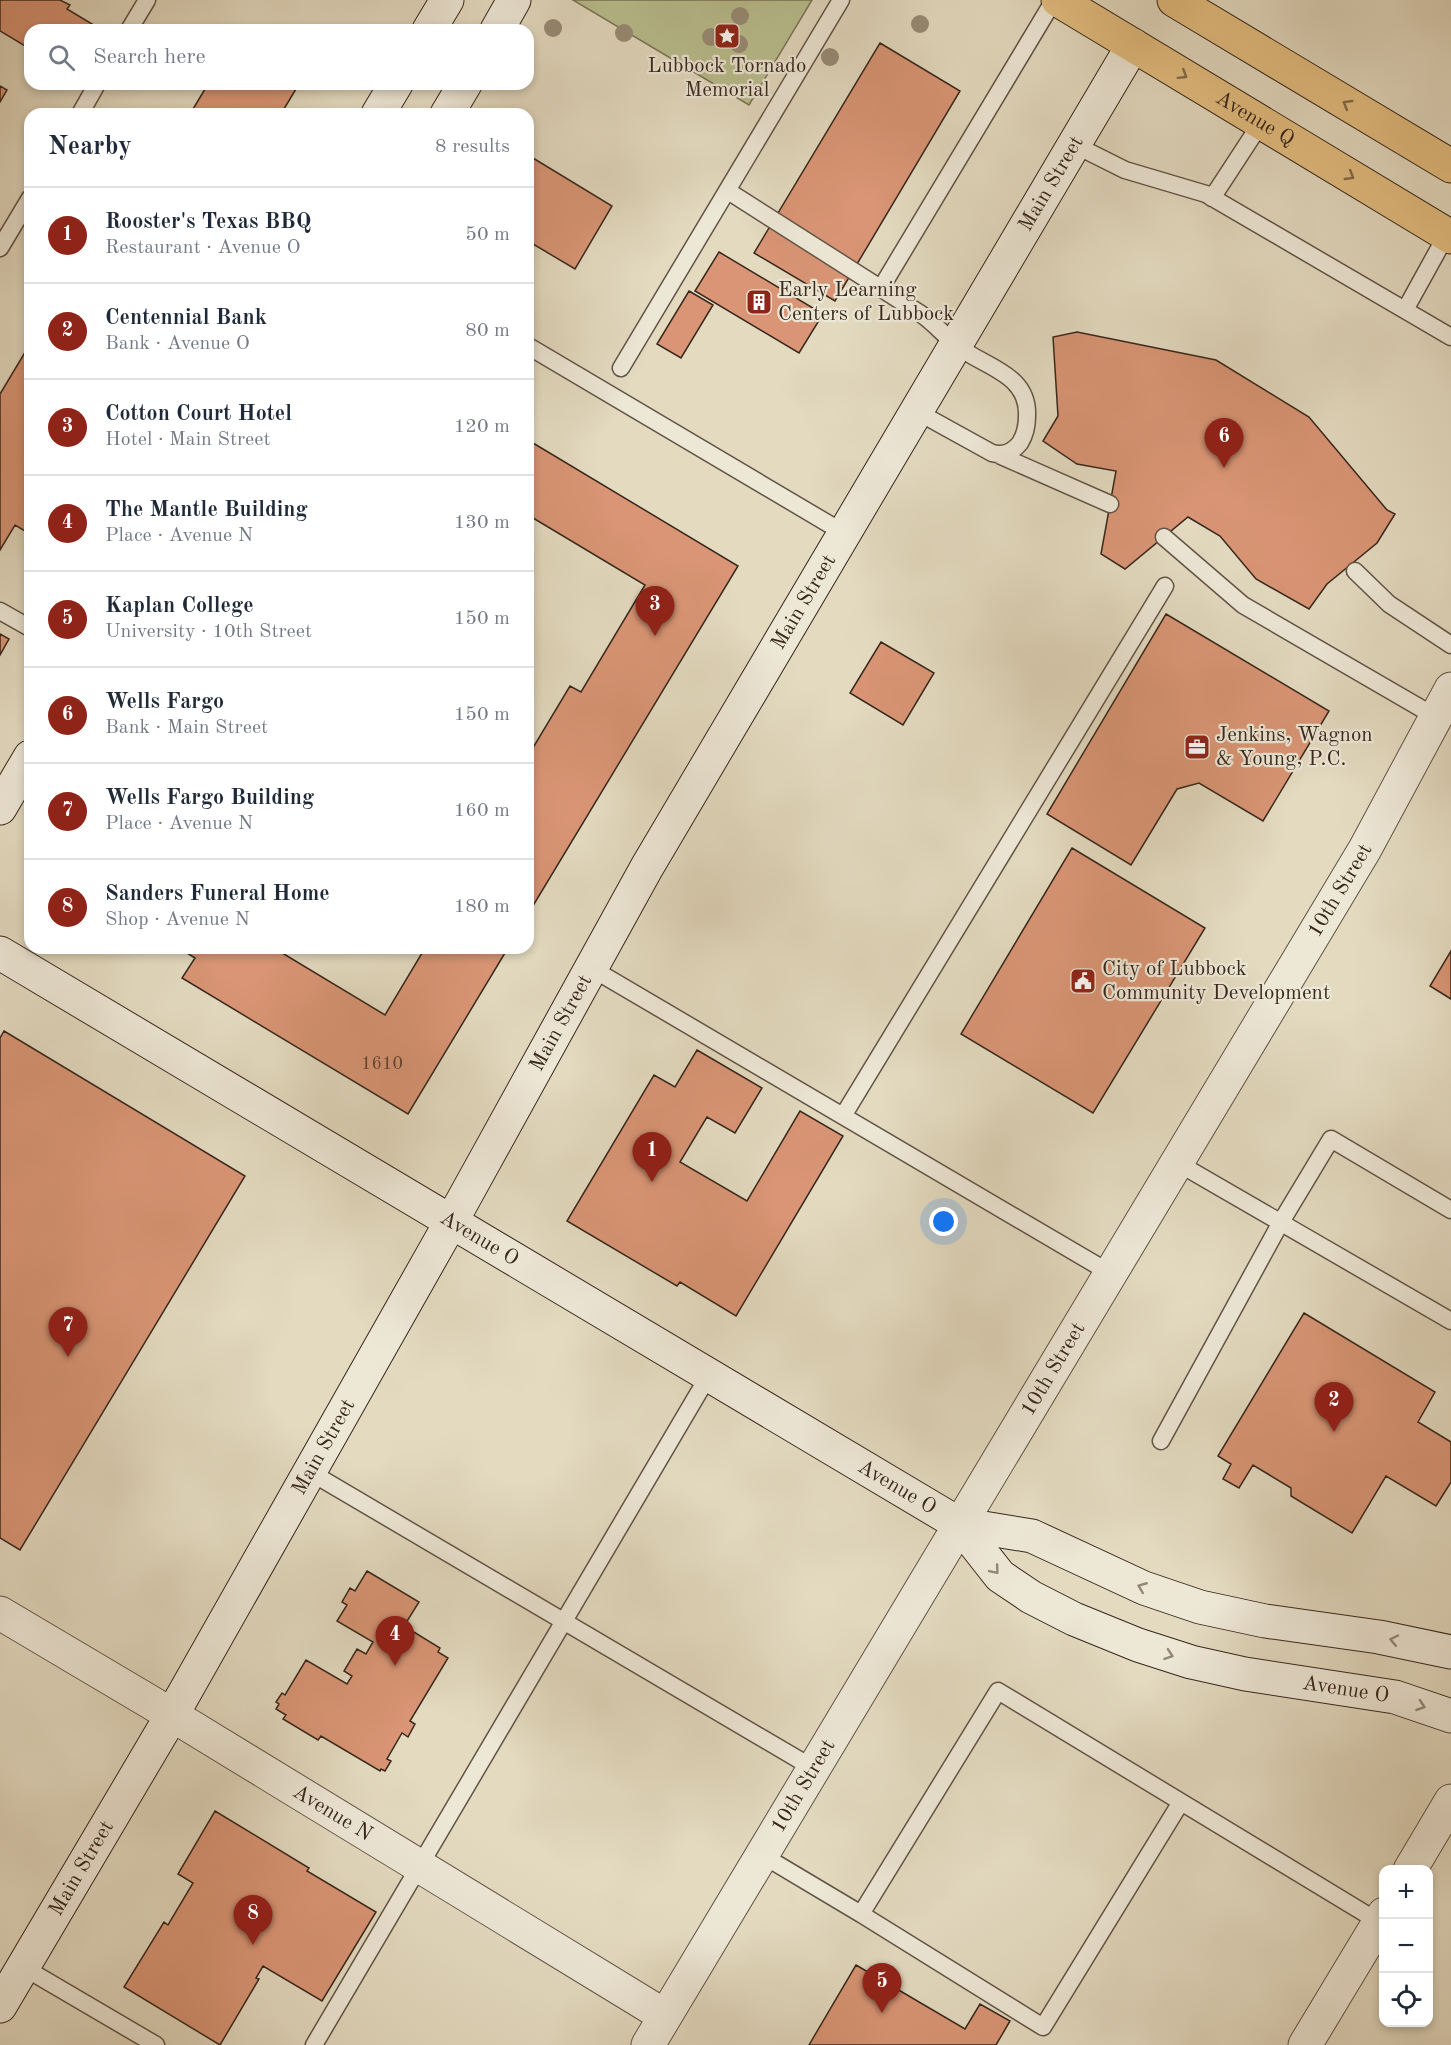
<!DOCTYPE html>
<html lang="en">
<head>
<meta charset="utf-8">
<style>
  :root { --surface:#fff; --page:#f6f6f7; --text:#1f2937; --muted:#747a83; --line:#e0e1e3; --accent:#8f2418 }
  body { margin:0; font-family:"Old Standard TT",serif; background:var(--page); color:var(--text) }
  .controls { position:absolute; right:18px; bottom:18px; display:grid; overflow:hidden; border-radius:12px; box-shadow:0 3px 9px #0003 }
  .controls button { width:54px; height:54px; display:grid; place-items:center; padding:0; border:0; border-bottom:2px solid var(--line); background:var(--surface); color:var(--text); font:30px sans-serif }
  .you { position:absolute; left:944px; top:1222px; width:21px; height:21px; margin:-15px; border:4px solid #fff; border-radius:50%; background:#1a73e8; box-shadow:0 0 0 9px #1a73e833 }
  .badge { display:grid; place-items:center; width:39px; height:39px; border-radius:50%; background:var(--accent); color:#fff; font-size:20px; font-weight:700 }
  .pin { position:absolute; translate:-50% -50px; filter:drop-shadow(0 2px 3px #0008) }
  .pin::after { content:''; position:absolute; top:32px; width:21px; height:18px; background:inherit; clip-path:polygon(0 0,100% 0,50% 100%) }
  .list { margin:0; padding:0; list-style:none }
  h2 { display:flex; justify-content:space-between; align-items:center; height:78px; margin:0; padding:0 24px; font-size:26px }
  h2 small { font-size:20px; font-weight:400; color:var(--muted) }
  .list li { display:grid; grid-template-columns:39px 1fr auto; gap:18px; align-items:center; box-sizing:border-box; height:96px; padding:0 24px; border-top:2px solid var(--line) }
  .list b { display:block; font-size:22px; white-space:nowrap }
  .list p { margin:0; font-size:20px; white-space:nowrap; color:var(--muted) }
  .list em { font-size:20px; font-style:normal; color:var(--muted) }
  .icon { flex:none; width:33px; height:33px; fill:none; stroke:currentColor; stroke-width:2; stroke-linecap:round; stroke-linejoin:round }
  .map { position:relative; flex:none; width:1451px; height:2045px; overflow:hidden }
  .search { position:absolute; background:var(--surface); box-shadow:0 3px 9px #0003; left:24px; top:24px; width:510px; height:66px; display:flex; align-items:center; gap:15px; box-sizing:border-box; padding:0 21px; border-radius:18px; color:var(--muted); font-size:22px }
  .panel { position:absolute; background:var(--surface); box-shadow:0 3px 9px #0003; left:24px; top:108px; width:510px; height:846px; border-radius:18px }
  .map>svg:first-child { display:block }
</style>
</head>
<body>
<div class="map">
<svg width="1451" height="2045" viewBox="0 0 1451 2045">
  <rect width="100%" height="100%" fill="#e3dac0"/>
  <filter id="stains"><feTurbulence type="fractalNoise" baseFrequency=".00333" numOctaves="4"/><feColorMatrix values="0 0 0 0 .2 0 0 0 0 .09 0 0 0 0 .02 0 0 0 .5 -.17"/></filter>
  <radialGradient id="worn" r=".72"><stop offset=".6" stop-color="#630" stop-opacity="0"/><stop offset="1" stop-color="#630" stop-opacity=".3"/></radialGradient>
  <path fill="#b9be8e" stroke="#787256" stroke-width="1.5" d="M573 0H812L749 105Z"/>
  <path fill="#d99575" stroke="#37271d" stroke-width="1.5" d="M0 0H60L70 5 67 9 97 27 95 30H30V49L0 31Z
    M880 43 960 91 835 301 754 253Z
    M208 84H299L281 114H190Z
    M0 86 7 90 0 102Z
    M528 155 612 206 575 269 528 241Z
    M719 252 823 314 799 353 695 291Z
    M689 291 713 305 681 358 657 344Z
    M1077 332 1216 360 1309 417 1387 510 1395 514 1377 543 1327 584 1309 609 1256 579 1220 536 1188 517 1125 569 1101 554 1116 471 1077 464 1043 441 1058 416 1053 337Z
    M30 344V534L15 525 0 550V394Z
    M528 440 738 566 528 914V756L570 686 581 692 645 585 528 515Z
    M1166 614 1329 711 1263 821 1199 783 1177 789 1131 865 1047 814Z
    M0 634 9 639 0 655Z
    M881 642 934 673 903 725 850 693Z
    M1072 848 1205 928 1093 1113 961 1034Z
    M179 948H274L385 1015 425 948H508L408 1114 182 978 195 958Z
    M1451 951V999L1430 986Z
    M4 1031 245 1176 20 1550 0 1538V1038Z
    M697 1050 762 1088 735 1133 707 1117 680 1162 747 1201 800 1111 843 1136 736 1316 680 1282 677 1286 567 1221 654 1075 675 1087Z
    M1304 1313 1435 1392 1418 1422 1451 1442V1482L1436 1506 1386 1476 1352 1533 1291 1496V1488L1253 1465 1239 1488 1223 1479 1231 1464 1218 1456Z
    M367 1571 419 1602 404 1626 440 1648 438 1652 448 1658 410 1721 415 1724 408 1737 402 1733 387 1759 391 1761 385 1771 381 1769 380 1771 321 1736 318 1740 283 1719 286 1715 276 1709 279 1704 276 1702 282 1693 285 1695 306 1660 347 1684 352 1676 344 1671 357 1649 366 1654 373 1642 337 1621 347 1605 342 1602 350 1588 355 1591Z
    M215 1811 309 1868 307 1871 376 1912 322 2001 263 1966 256 1978 259 1979 220 2045 124 1987 164 1922 168 1925 193 1883 178 1874Z
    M856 1965 965 2029 980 2004 1010 2021 996 2045H809Z"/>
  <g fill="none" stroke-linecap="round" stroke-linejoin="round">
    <g stroke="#625446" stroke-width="19">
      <path id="lane" d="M129 30 147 0
        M80 114 97 84
        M1073 144 1125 170 1206 194 1451 337
        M728 191 921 314C934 323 944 335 956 345 983 367 1029 373 1027 416 1027 425 1025 435 1020 443 1013 452 1003 456 992 453L916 411
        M1212 198 1261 123
        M0 248 30 198
        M881 288 1054 0
        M1405 310 1447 234
        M528 346 844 533
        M621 368 841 0
        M1001 456 1110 504
        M1164 537 1243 605 1436 717
        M1355 571 1389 604 1451 645
        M0 611 30 628
        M591 968 1110 1273
        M843 1116 1165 586
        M1176 1162 1451 1321
        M1161 1441 1281 1222 1331 1139 1451 1210
        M310 1472 813 1768
        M1181 1802 1043 2027 861 1914 998 1691 1379 1922
        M762 1855 861 1914
        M23 1967 156 2045
        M314 2045 709 1375"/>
    </g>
    <g stroke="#625446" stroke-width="35">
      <g id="street">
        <path id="s1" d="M0 1613 172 1715 665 2016"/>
        <path d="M1410 1870 1451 1801"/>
        <path id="s2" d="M648 2045 1365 849 1451 689"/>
        <path d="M1305 2045 1384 1914"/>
      </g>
    </g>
    <g stroke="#37271d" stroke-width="35">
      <g id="secondary">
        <path d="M429 30 447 0"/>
        <path d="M497 30 514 0"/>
        <path d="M378 114 396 84"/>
        <path d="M447 114 465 84"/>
        <path d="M0 808 30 757"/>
        <path id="s3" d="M0 953 959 1524 1032 1536 1144 1588 1200 1607 1265 1621 1379 1637 1451 1652"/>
        <path id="s4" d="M959 1524 1000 1576 1031 1597 1074 1619 1138 1645 1191 1662 1245 1674 1395 1697 1451 1716"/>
        <path id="s5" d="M0 2006 172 1715 451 1222 647 867 1133 45"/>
      </g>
    </g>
    <g stroke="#37271d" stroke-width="35">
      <g id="highway">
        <path id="s6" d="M1058 0 1451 237"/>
        <path d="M1174 0 1451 166"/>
      </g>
    </g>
    <use href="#lane" stroke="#ede7d6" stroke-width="16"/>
    <use href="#street" stroke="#ede7d6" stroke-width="33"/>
    <use href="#secondary" stroke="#ede7d6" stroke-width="33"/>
    <use href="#highway" stroke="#e2bd80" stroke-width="33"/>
  </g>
  <g fill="#978c76">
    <circle cx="740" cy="16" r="9"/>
    <circle cx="920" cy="24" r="9"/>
    <circle cx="553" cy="28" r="9"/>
    <circle cx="624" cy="33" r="9"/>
    <circle cx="711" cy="37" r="9"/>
    <circle cx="739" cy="44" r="9"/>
    <circle cx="830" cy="57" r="9"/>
  </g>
  <defs><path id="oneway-chevron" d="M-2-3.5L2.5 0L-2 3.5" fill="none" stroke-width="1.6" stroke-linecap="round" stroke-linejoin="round" transform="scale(1.5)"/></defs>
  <g stroke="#846a4a">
    <use href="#oneway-chevron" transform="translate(1183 75) rotate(32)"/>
    <use href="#oneway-chevron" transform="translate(1347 104) rotate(-149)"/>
    <use href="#oneway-chevron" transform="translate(1350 176) rotate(31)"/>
  </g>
  <g stroke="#92877a">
    <use href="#oneway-chevron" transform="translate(995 1570) rotate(50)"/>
    <use href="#oneway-chevron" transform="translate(1142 1587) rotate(-158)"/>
    <use href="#oneway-chevron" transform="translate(1394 1640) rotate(-168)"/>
    <use href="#oneway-chevron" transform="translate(1169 1655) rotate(19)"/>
    <use href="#oneway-chevron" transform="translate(1421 1706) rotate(19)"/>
  </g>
  <defs>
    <g id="sight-square" transform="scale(1.35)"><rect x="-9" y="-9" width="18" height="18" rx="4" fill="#8f2418" stroke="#ede7d6"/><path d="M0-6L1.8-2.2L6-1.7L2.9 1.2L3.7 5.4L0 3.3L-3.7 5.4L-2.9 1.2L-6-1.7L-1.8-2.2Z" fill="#fff"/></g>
    <g id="building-square" transform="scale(1.35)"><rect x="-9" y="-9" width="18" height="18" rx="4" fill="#8f2418" stroke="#ede7d6"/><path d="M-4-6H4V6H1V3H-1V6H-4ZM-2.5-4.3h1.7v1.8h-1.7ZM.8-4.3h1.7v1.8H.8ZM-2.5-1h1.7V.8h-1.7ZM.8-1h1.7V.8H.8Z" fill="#fff"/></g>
    <g id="office-square" transform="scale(1.35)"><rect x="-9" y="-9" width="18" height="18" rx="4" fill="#8f2418" stroke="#ede7d6"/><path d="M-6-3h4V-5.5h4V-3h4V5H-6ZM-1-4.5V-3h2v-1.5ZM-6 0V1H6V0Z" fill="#fff"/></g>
    <g id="civic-square" transform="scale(1.35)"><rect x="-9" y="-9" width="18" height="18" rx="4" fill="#8f2418" stroke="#ede7d6"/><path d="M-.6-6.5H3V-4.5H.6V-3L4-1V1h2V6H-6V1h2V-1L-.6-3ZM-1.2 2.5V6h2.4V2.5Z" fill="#fff"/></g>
  </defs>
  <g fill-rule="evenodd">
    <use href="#sight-square" x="727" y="36"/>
    <use href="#building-square" x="759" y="302"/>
    <use href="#office-square" x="1197" y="747"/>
    <use href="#civic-square" x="1083" y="981"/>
  </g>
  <g text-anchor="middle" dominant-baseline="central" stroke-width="4.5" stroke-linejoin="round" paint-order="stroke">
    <g font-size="18" fill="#604233">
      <text x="382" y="1064">1610</text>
    </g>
    <g font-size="21" fill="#37271d" stroke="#ede7d6" text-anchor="start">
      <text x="727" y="66" text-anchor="middle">Lubbock Tornado<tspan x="727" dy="24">Memorial</tspan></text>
      <text x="778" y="290">Early Learning<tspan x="778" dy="24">Centers of Lubbock</tspan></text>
      <text x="1216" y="735">Jenkins, Wagnon<tspan x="1216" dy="24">&amp; Young, P.C.</tspan></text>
      <text x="1102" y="969">City of Lubbock<tspan x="1102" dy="24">Community Development</tspan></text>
    </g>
    <g font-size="21" fill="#37271d" stroke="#ede7d6">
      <text stroke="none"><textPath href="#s6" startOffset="230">Avenue Q</textPath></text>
      <text stroke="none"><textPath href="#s5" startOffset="2104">Main Street</textPath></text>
      <text stroke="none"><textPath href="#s5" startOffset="1618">Main Street</textPath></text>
      <text stroke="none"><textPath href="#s2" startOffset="1346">10th Street</textPath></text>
      <text stroke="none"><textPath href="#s5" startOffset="1132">Main Street</textPath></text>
      <text stroke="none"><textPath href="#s3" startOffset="558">Avenue O</textPath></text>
      <text stroke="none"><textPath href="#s2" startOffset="788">10th Street</textPath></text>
      <text stroke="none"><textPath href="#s5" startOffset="646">Main Street</textPath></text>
      <text stroke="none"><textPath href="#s3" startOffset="1044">Avenue O</textPath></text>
      <text stroke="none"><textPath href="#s4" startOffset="434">Avenue O</textPath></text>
      <text stroke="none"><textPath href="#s2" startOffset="302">10th Street</textPath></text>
      <text stroke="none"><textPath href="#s1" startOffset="388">Avenue N</textPath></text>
      <text stroke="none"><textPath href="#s5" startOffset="160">Main Street</textPath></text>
    </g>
  </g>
  <rect width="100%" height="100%" filter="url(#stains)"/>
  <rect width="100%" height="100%" fill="url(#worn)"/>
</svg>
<div class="controls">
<button>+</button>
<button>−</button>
<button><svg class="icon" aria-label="locate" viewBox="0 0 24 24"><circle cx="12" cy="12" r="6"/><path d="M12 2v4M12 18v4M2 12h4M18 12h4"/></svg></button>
</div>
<div class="you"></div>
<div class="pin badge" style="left:652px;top:1182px">1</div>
<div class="pin badge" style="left:1334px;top:1432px">2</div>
<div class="pin badge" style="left:655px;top:636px">3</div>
<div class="pin badge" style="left:395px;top:1666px">4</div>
<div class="pin badge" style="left:882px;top:2013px">5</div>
<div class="pin badge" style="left:1224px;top:468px">6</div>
<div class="pin badge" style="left:68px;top:1357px">7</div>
<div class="pin badge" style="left:253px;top:1945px">8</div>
<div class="search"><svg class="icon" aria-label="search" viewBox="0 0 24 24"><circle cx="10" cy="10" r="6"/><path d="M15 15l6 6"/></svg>Search here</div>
<section class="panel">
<h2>Nearby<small>8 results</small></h2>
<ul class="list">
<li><span class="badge">1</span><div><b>Rooster's Texas BBQ</b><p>Restaurant · Avenue O</p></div><em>50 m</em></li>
<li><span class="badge">2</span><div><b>Centennial Bank</b><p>Bank · Avenue O</p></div><em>80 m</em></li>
<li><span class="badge">3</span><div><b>Cotton Court Hotel</b><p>Hotel · Main Street</p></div><em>120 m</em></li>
<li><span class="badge">4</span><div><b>The Mantle Building</b><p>Place · Avenue N</p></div><em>130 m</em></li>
<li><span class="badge">5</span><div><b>Kaplan College</b><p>University · 10th Street</p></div><em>150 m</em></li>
<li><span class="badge">6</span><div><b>Wells Fargo</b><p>Bank · Main Street</p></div><em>150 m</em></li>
<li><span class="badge">7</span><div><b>Wells Fargo Building</b><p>Place · Avenue N</p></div><em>160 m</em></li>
<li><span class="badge">8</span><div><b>Sanders Funeral Home</b><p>Shop · Avenue N</p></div><em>180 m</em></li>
</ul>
</section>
</div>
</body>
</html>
